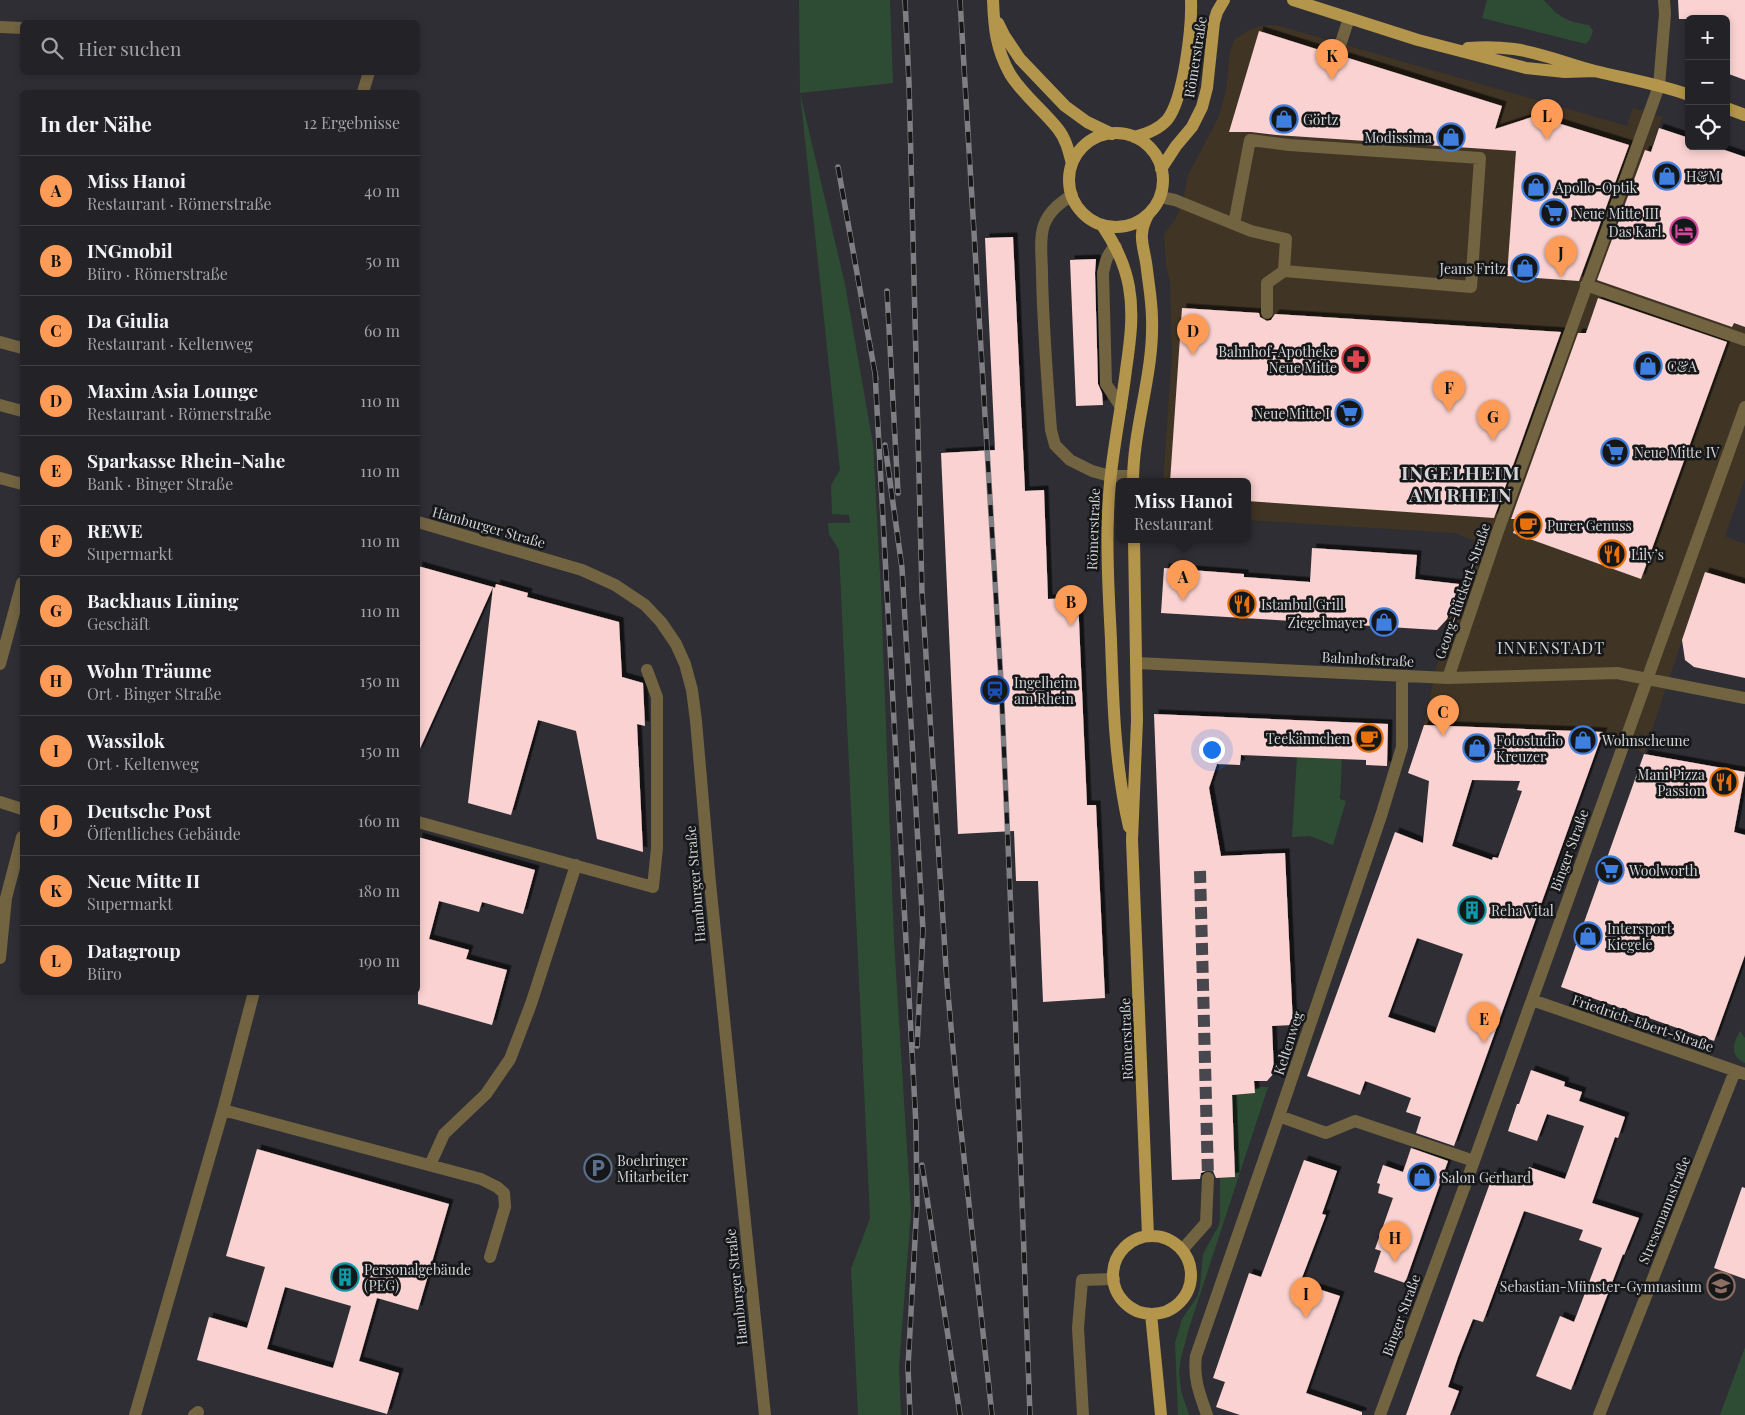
<!DOCTYPE html>
<html lang="de">
<head>
<meta charset="utf-8">
<style>
  :root { --surface:#222227; --page:#2a2a2f; --text:#f1f3f6; --muted:#a2a4a7; --line:#3f3f44; --accent:#fe9c57 }
  body { margin:0; font-family:"Playfair Display",serif; background:var(--page); color:var(--text) }
  .controls { position:absolute; right:15px; top:15px; display:grid; overflow:hidden; border-radius:8px; box-shadow:0 2px 8px #0003 }
  .controls button { width:45px; height:45px; display:grid; place-items:center; padding:0; border:0; border-bottom:1px solid var(--line); background:var(--surface); color:var(--text); font:25px sans-serif }
  .you { position:absolute; left:1211px; top:749px; width:18px; height:18px; margin:-12px; border:4px solid #fff; border-radius:50%; background:#1a73e8; box-shadow:0 0 0 8px #1a73e833 }
  .badge { display:grid; place-items:center; width:32px; height:32px; border-radius:50%; background:var(--accent); color:#111; font-size:16px; font-weight:700 }
  .pin { position:absolute; translate:-50% -41px; filter:drop-shadow(0 1px 2px #0008) }
  .pin::after { content:''; position:absolute; top:26px; width:18px; height:15px; background:inherit; clip-path:polygon(0 0,100% 0,50% 100%) }
  .popup { position:absolute; left:1116px; top:478px; width:135px; height:65px; box-sizing:border-box; display:grid; place-content:center; border-radius:8px; background:var(--surface); filter:drop-shadow(0 1px 4px #0005); font-size:16px; white-space:nowrap; color:var(--muted) }
  .popup b { font-size:19px; color:var(--text) }
  .popup::after { content:''; position:absolute; left:50%; top:100%; margin-left:-10px; border:10px solid transparent; border-top-color:var(--surface) }
  .list { margin:0; padding:0; list-style:none }
  h2 { display:flex; justify-content:space-between; align-items:center; height:65px; margin:0; padding:0 20px; font-size:21px }
  h2 small { font-size:16px; font-weight:400; color:var(--muted) }
  .list li { display:grid; grid-template-columns:32px 1fr auto; gap:15px; align-items:center; box-sizing:border-box; height:70px; padding:0 20px; border-top:1px solid var(--line) }
  .list b { display:block; font-size:19px; white-space:nowrap }
  .list p { margin:0; font-size:16px; white-space:nowrap; color:var(--muted) }
  .list em { font-size:16px; font-style:normal; color:var(--muted) }
  .icon { flex:none; width:28px; height:28px; fill:none; stroke:currentColor; stroke-width:2; stroke-linecap:round; stroke-linejoin:round }
  .map { position:relative; flex:none; width:1745px; height:1415px; overflow:hidden }
  .search { position:absolute; background:var(--surface); box-shadow:0 2px 8px #0003; left:20px; top:20px; width:400px; height:55px; display:flex; align-items:center; gap:12px; box-sizing:border-box; padding:0 18px; border-radius:8px; color:var(--muted); font-size:19px }
  .panel { position:absolute; background:var(--surface); box-shadow:0 2px 8px #0003; left:20px; top:90px; width:400px; height:905px; border-radius:8px }
  .map>svg:first-child { display:block }
</style>
</head>
<body>
<div class="map">
<svg width="1745" height="1415" viewBox="0 0 1745 1415">
  <defs>
    <filter id="shadow"><feDropShadow dx="4.5" dy="-4.5" stdDeviation="0" flood-color="#0009"/></filter>
  </defs>
  <rect width="100%" height="100%" fill="#2e2e34"/>
  <path fill="#403425" d="M1276 25 1627 126 1633 108 1662 117 1605 282 1690 313 1692 308 1745 327V479L1725 536 1745 544V584L1705 572 1644 754 1614 736 1603 732 1424 725 1447 619 1460 584H1462L1477 542 1455 533 1247 520V482H1163L1172 355 1170 282 1166 265 1164 235 1176 218 1182 204 1188 175 1218 118 1226 90 1230 51 1235 39 1251 29 1260 26Z"/>
  <path fill="#2e4c34" d="M799 0H890L893 83 800 93 845 284 873 444 881 593 894 941 911 1212 899 1367 901 1415H858L851 1269 870 1218 839 550 829 534 828 523H850L849 515 832 514 831 485 840 470 800 93Z
    M1487 0H1544C1558 17 1567 22 1589 25L1593 31 1590 39 1586 44 1482 18Z
    M1297 757 1342 759 1340 799 1346 801 1333 845 1310 836 1292 837Z
    M1740 1031 1745 1038V1063C1729 1056 1733 1043 1740 1031Z
    M1255 1087H1268L1189 1328 1181 1358 1179 1372 1181 1391 1189 1415H1178L1175 1343 1182 1319 1197 1297 1200 1287 1203 1254 1219 1225 1220 1218V1178L1235 1177 1232 1095 1255 1093Z
    M1745 1347V1415H1720Z"/>
  <path fill="#fad2d1" fill-rule="evenodd" filter="url(#shadow)" d="M1678 0H1745V80L1726 73V19H1679Z
    M1259 31 1329 53 1331 60 1335 63 1342 61 1345 57 1502 106 1495 129 1535 116 1629 145 1579 281 1507 276 1516 151 1276 135 1251 132H1229Z
    M1659 128 1689 138V146H1713L1745 157V327L1734 323 1732 327 1597 280 1645 150 1651 152Z
    M1013 237 1025 491 1044 490 1048 599 1078 598 1087 805H1096L1105 998 1043 1002 1038 881H1016L1014 831 958 834 941 453 995 450 985 238Z
    M1096 259 1095 273 1098 384 1102 393 1103 405 1076 406 1070 260Z
    M1598 298 1727 342 1641 579 1513 533 1518 519H1511L1578 333H1586Z
    M1182 308 1259 313 1260 317 1267 321 1271 320 1275 314 1561 332 1494 518 1247 501V482H1170Z
    M1312 548 1417 555 1415 579 1459 584 1447 619 1437 630 1161 613 1164 568 1244 574V577L1310 582Z
    M418 566 493 587 418 753Z
    M1705 572 1745 584V678L1694 667 1685 660 1682 640Z
    M496 584 528 593 527 597 619 622 622 677 643 683 645 726 637 724 643 852 597 839 576 731 538 720 511 815 468 803 493 587 495 588Z
    M1154 714 1388 724 1387 766 1366 765V760L1241 755 1240 765 1217 764 1209 788 1221 856 1285 853 1293 1025 1272 1026 1274 1073 1267 1081H1254L1255 1093 1232 1095 1235 1177 1216 1178 1213 1171 1208 1170 1201 1173 1200 1179 1172 1180Z
    M1424 725 1603 732 1454 1146 1416 1133 1421 1117 1406 1112 1411 1098 1365 1081 1360 1095 1307 1076 1395 832 1423 843 1429 781 1408 773ZM1472 780 1520 781 1517 790 1522 791 1498 858 1493 857 1492 860 1452 846ZM1417 938 1463 954 1435 1033 1388 1017Z
    M1644 754 1745 772 1734 832 1745 835V955L1714 1041 1561 987Z
    M418 837 535 870 523 914 482 902 479 912 439 901 429 939 469 950 466 959 507 970 492 1025 418 1004Z
    M1531 1070 1565 1082 1564 1086 1582 1092 1579 1101 1625 1117 1618 1138 1615 1137 1592 1203 1639 1218 1624 1255 1623 1254 1571 1390 1536 1376 1560 1316 1574 1322 1602 1248 1579 1240 1583 1230 1524 1211 1483 1322 1473 1319 1458 1357 1448 1387 1459 1391 1450 1415H1406L1494 1172 1524 1181 1529 1167 1565 1179 1584 1126 1547 1114 1537 1141 1508 1131 1517 1104H1519Z
    M1411 1148 1448 1161 1405 1283 1374 1272 1381 1251 1375 1249 1393 1198 1378 1193 1380 1184 1377 1183 1383 1165 1403 1172Z
    M257 1149 449 1204 418 1310 377 1298 359 1361 399 1373 387 1414 197 1360 209 1317 247 1328 265 1267 226 1256ZM285 1287 351 1306 333 1368 267 1349Z
    M1304 1160 1337 1171 1322 1214 1326 1215 1300 1283 1340 1296 1306 1393 1362 1412V1415H1240L1216 1407 1225 1382 1213 1378 1249 1273 1261 1277Z
    M1742 1187 1745 1188V1279L1714 1268Z"/>
  <g fill="none" stroke-linecap="round" stroke-linejoin="round">
    <path stroke="#47474d" stroke-width="12" stroke-dasharray="12 6" stroke-linecap="butt" d="M1200 871 1208 1178"/>
    <path stroke="#726341" stroke-width="12" d="M0 27 22 28
      M1337 55 1349 18
      M363 92 369 72
      M1072 195C1060 203 1049 211 1044 225 1039 239 1042 258 1042 274 1043 326 1047 378 1051 430L1055 445 1070 460 1092 471 1110 476H1133
      M1160 197 1175 200 1251 231 1286 239 1284 271 1471 287 1480 158 1289 145 1250 140 1234 224
      M1116 247C1107 252 1105 264 1103 273L1106 384 1121 407
      M1586 285 1745 340
      M1267 313V283L1284 271
      M0 342 22 348
      M0 405 22 411
      M0 478 22 484
      M418 522 582 570 615 585 645 605 661 622 676 644 685 664 692 690 696 721 710 883 765 1415
      M1137 663 1448 678 1617 673 1745 698
      M0 664 22 583
      M1448 678 1498 531 1659 86 1665 14 1664 0
      M0 802 22 809
      M418 822 653 887 657 848V697L647 670
      M0 958 6 898 22 837
      M1532 1000 1745 1074
      M223 1110 481 1179 497 1187 504 1193 505 1207 490 1257
      M1279 1116 1326 1133 1355 1121 1474 1161
      M430 1165 444 1134 486 1094 510 1059 531 1004 576 865
      M1182 1250 1206 1223 1208 1178
      M135 1415 223 1110 254 992
      M194 1415 198 1412
      M1083 1415 1078 1328 1082 1280 1114 1279
      M1207 1415C1200 1395 1193 1378 1196 1356L1279 1116 1381 816 1402 747V676
      M1380 1415 1474 1161 1745 407
      M1599 1415 1735 1071"/>
    <path stroke="#b4954c" stroke-width="12" d="M993 0C994 28 996 49 1010 74 1023 95 1043 110 1058 129 1066 139 1069 152 1072 164
      M1293 0 1418 40 1526 68 1565 72 1595 71
      M998 23 1004 35 1020 59 1065 106 1087 122 1112 134
      M1468 48C1483 47 1498 47 1514 49 1542 53 1568 64 1595 71 1627 79 1658 84 1689 95
      M1726 108 1745 115
      M1069 180a47 47 0 1 1 94 0a47 47 0 1 1-94 0Z
      M1134 137C1147 134 1158 130 1167 120 1184 99 1192 27 1191 0
      M1161 169 1176 146 1192 127 1202 107 1207 88 1214 22 1217 12 1224 0
      M1102 225C1115 244 1125 264 1129 287 1134 315 1130 342 1126 370 1120 419 1109 466 1108 516 1106 557 1109 598 1111 640 1113 703 1115 766 1129 827
      M1133 482C1133 427 1154 374 1152 319 1152 303 1149 286 1147 270 1145 248 1136 237 1148 215
      M1134 540 1137 720 1132 840 1148 1236
      M1113 1275a39 39 0 1 1 78 0a39 39 0 1 1-78 0Z
      M1151 1314 1161 1415"/>
    <g stroke="#7e7e83" stroke-width="5.5">
      <path id="rail" d="M905 0 909 83 922 593 947 983 958 1103 992 1415
        M960 0 1001 681 1014 983 1030 1415
        M838 167 876 379
        M887 291 898 493
        M875 372 916 1125 917 1204 908 1367 910 1415
        M885 445 902 568 923 930 917 1046
        M922 1165 960 1415"/>
    </g>
    <use href="#rail" stroke="#161719" stroke-width="4" stroke-dasharray="11" stroke-linecap="butt"/>
  </g>
  <defs>
    <g id="shop-ring" transform="scale(1.4375)"><circle r="9.5" fill="#161719" stroke="#3f7fe0" stroke-width="1.5"/><path d="M-5-2.5h2.3a2.7 3.5 0 0 1 5.4 0H5L5.5 6h-11ZM-1.5-2.5h3a1.5 2.3 0 0 0-3 0Z" fill="#3f7fe0"/></g>
    <g id="supermarket-ring" transform="scale(1.4375)"><circle r="9.5" fill="#161719" stroke="#3f7fe0" stroke-width="1.5"/><path d="M-6-5.5h2.5l.6 2H6L4.5 2H-2.5L-4.4-4H-6ZM-1.5 3.2a1.3 1.3 0 1 0 .1 0ZM3 3.2a1.3 1.3 0 1 0 .1 0Z" fill="#3f7fe0"/></g>
    <g id="hotel-ring" transform="scale(1.4375)"><circle r="9.5" fill="#161719" stroke="#d1479c" stroke-width="1.5"/><path d="M-6-4.5h1.5V1H6V5H4.5V3h-9V5H-6ZM-4 0a1.8 1.8 0 1 1 3.6 0ZM.5 0V-2.5h3Q6-2.5 6 0Z" fill="#d1479c"/></g>
    <g id="pharmacy-ring" transform="scale(1.4375)"><circle r="9.5" fill="#161719" stroke="#e0444e" stroke-width="1.5"/><path d="M-2-6h4v4h4v4h-4v4h-4v-4h-4v-4h4Z" fill="#e0444e"/></g>
    <g id="cafe-ring" transform="scale(1.4375)"><circle r="9.5" fill="#161719" stroke="#e8710a" stroke-width="1.5"/><path d="M-5.5-4.5H6V0H3Q3 3.5 0 3.5H-2.5Q-5.5 3.5-5.5 0ZM3-3.2v2h1.7v-2ZM-6 4.5H4V6H-6Z" fill="#e8710a"/></g>
    <g id="restaurant-ring" transform="scale(1.4375)"><circle r="9.5" fill="#161719" stroke="#e8710a" stroke-width="1.5"/><path d="M-5-6h1v4h1v-4h1v4h1v-4h1v5L-1.5 .5V6h-2V.5L-5-1ZM5-6V6H3V1.5H1.5Q1.5-4 5-6Z" fill="#e8710a"/></g>
    <g id="station-ring" transform="scale(1.4375)"><circle r="9.5" fill="#161719" stroke="#1a4fb4" stroke-width="1.5"/><path d="M-3-6H3Q5-6 5-4V2Q5 4 3 4L4.5 6H3L1.5 4h-3L-3 6H-4.5L-3 4Q-5 4-5 2V-4Q-5-6-3-6ZM-3.5-4v3h7v-3ZM-3.5 1v1.5H-2V1ZM2 1v1.5H3.5V1Z" fill="#1a4fb4"/></g>
    <g id="building-ring" transform="scale(1.4375)"><circle r="9.5" fill="#161719" stroke="#0f9aa8" stroke-width="1.5"/><path d="M-4-6H4V6H1V3H-1V6H-4ZM-2.5-4.3h1.7v1.8h-1.7ZM.8-4.3h1.7v1.8H.8ZM-2.5-1h1.7V.8h-1.7ZM.8-1h1.7V.8H.8Z" fill="#0f9aa8"/></g>
    <g id="parking-ring" transform="scale(1.4375)"><circle r="9.5" fill="#161719" stroke="#5c6f8a" stroke-width="1.5"/><path d="M-3.5-5.5H1a3.5 3.5 0 0 1 0 7H-1V5.5H-3.5ZM-1-3.4V-.6H.8a1.4 1.4 0 0 0 0-2.8Z" fill="#5c6f8a"/></g>
    <g id="school-ring" transform="scale(1.4375)"><circle r="9.5" fill="#161719" stroke="#8d6e63" stroke-width="1.5"/><path d="M0-5L7-2L0 1L-7-2ZM-4 1L0 2.5L4 1V4Q0 6-4 4Z" fill="#8d6e63"/></g>
  </defs>
  <g fill-rule="evenodd">
    <use href="#shop-ring" x="1284" y="119"/>
    <use href="#shop-ring" x="1451" y="137"/>
    <use href="#shop-ring" x="1667" y="176"/>
    <use href="#shop-ring" x="1536" y="187"/>
    <use href="#supermarket-ring" x="1554" y="213"/>
    <use href="#hotel-ring" x="1684" y="231"/>
    <use href="#shop-ring" x="1525" y="268"/>
    <use href="#pharmacy-ring" x="1356" y="359"/>
    <use href="#shop-ring" x="1648" y="366"/>
    <use href="#supermarket-ring" x="1349" y="413"/>
    <use href="#supermarket-ring" x="1615" y="452"/>
    <use href="#cafe-ring" x="1528" y="525"/>
    <use href="#restaurant-ring" x="1612" y="554"/>
    <use href="#restaurant-ring" x="1242" y="604"/>
    <use href="#shop-ring" x="1384" y="622"/>
    <use href="#station-ring" x="995" y="690"/>
    <use href="#cafe-ring" x="1369" y="738"/>
    <use href="#shop-ring" x="1583" y="740"/>
    <use href="#shop-ring" x="1477" y="748"/>
    <use href="#restaurant-ring" x="1724" y="782"/>
    <use href="#supermarket-ring" x="1610" y="870"/>
    <use href="#building-ring" x="1472" y="910"/>
    <use href="#shop-ring" x="1588" y="936"/>
    <use href="#parking-ring" x="598" y="1168"/>
    <use href="#shop-ring" x="1422" y="1177"/>
    <use href="#building-ring" x="345" y="1277"/>
    <use href="#school-ring" x="1721" y="1286"/>
  </g>
  <g text-anchor="middle" dominant-baseline="central" stroke-width="5" stroke-linejoin="round" paint-order="stroke">
    <g font-size="14" fill="#d4d4d8" stroke="#161719">
      <text transform="translate(1195 57) rotate(-81)">Römerstraße</text>
      <text transform="translate(489 527) rotate(16)">Hamburger Straße</text>
      <text transform="translate(1093 529) rotate(-88)">Römerstraße</text>
      <text transform="translate(1462 591) rotate(-71)">Georg-Rückert-Straße</text>
      <text transform="translate(1368 659) rotate(3)">Bahnhofstraße</text>
      <text transform="translate(1569 850) rotate(-70)">Binger Straße</text>
      <text transform="translate(695 884) rotate(-95)">Hamburger Straße</text>
      <text transform="translate(1643 1023) rotate(19)">Friedrich-Ebert-Straße</text>
      <text transform="translate(1126 1039) rotate(-92)">Römerstraße</text>
      <text transform="translate(1288 1043) rotate(-72)">Keltenweg</text>
      <text transform="translate(1664 1210) rotate(-68)">Stresemannstraße</text>
      <text transform="translate(736 1287) rotate(-96)">Hamburger Straße</text>
      <text transform="translate(1401 1315) rotate(-70)">Binger Straße</text>
    </g>
    <g font-size="14" fill="#d4d4d8" stroke="#161719" text-anchor="start">
      <text x="1303" y="119">Görtz</text>
      <text x="1432" y="137" text-anchor="end">Modissima</text>
      <text x="1686" y="176">H&amp;M</text>
      <text x="1555" y="187">Apollo-Optik</text>
      <text x="1573" y="213">Neue Mitte III</text>
      <text x="1665" y="231" text-anchor="end">Das Karl.</text>
      <text x="1506" y="268" text-anchor="end">Jeans Fritz</text>
      <text x="1337" y="351" text-anchor="end">Bahnhof-Apotheke<tspan x="1337" dy="16">Neue Mitte</tspan></text>
      <text x="1667" y="366">C&amp;A</text>
      <text x="1330" y="413" text-anchor="end">Neue Mitte I</text>
      <text x="1634" y="452">Neue Mitte IV</text>
      <text x="1547" y="525">Purer Genuss</text>
      <text x="1631" y="554">Lily’s</text>
      <text x="1261" y="604">Istanbul Grill</text>
      <text x="1365" y="622" text-anchor="end">Ziegelmayer</text>
      <text x="1014" y="682">Ingelheim<tspan x="1014" dy="16">am Rhein</tspan></text>
      <text x="1350" y="738" text-anchor="end">Teekännchen</text>
      <text x="1496" y="740">Fotostudio<tspan x="1496" dy="16">Kreuzer</tspan></text>
      <text x="1602" y="740">Wohnscheune</text>
      <text x="1705" y="774" text-anchor="end">Mani Pizza<tspan x="1705" dy="16">Passion</tspan></text>
      <text x="1629" y="870">Woolworth</text>
      <text x="1491" y="910">Reha Vital</text>
      <text x="1607" y="928">Intersport<tspan x="1607" dy="16">Kiegele</tspan></text>
      <text x="617" y="1160">Boehringer<tspan x="617" dy="16">Mitarbeiter</tspan></text>
      <text x="1441" y="1177">Salon Gerhard</text>
      <text x="364" y="1269">Personalgebäude<tspan x="364" dy="16">(PEG)</tspan></text>
      <text x="1702" y="1286" text-anchor="end">Sebastian-Münster-Gymnasium</text>
    </g>
    <g font-size="16" letter-spacing="1" fill="#d4d4d8" stroke="#161719">
      <text x="1551" y="647">INNENSTADT</text>
    </g>
    <g font-size="19" font-weight="bold" letter-spacing="1" fill="#d4d4d8" stroke="#161719">
      <text x="1461" y="472">INGELHEIM<tspan x="1461" dy="22">AM RHEIN</tspan></text>
    </g>
  </g>
</svg>
<div class="controls">
<button>+</button>
<button>−</button>
<button><svg class="icon" aria-label="locate" viewBox="0 0 24 24"><circle cx="12" cy="12" r="6"/><path d="M12 2v4M12 18v4M2 12h4M18 12h4"/></svg></button>
</div>
<div class="you"></div>
<div class="pin badge" style="left:1183px;top:601px">A</div>
<div class="popup"><b>Miss Hanoi</b>Restaurant</div>
<div class="pin badge" style="left:1071px;top:626px">B</div>
<div class="pin badge" style="left:1443px;top:736px">C</div>
<div class="pin badge" style="left:1193px;top:355px">D</div>
<div class="pin badge" style="left:1484px;top:1043px">E</div>
<div class="pin badge" style="left:1449px;top:412px">F</div>
<div class="pin badge" style="left:1493px;top:441px">G</div>
<div class="pin badge" style="left:1395px;top:1262px">H</div>
<div class="pin badge" style="left:1306px;top:1318px">I</div>
<div class="pin badge" style="left:1561px;top:277px">J</div>
<div class="pin badge" style="left:1332px;top:80px">K</div>
<div class="pin badge" style="left:1547px;top:140px">L</div>
<div class="search"><svg class="icon" aria-label="search" viewBox="0 0 24 24"><circle cx="10" cy="10" r="6"/><path d="M15 15l6 6"/></svg>Hier suchen</div>
<section class="panel">
<h2>In der Nähe<small>12 Ergebnisse</small></h2>
<ul class="list">
<li><span class="badge">A</span><div><b>Miss Hanoi</b><p>Restaurant · Römerstraße</p></div><em>40 m</em></li>
<li><span class="badge">B</span><div><b>INGmobil</b><p>Büro · Römerstraße</p></div><em>50 m</em></li>
<li><span class="badge">C</span><div><b>Da Giulia</b><p>Restaurant · Keltenweg</p></div><em>60 m</em></li>
<li><span class="badge">D</span><div><b>Maxim Asia Lounge</b><p>Restaurant · Römerstraße</p></div><em>110 m</em></li>
<li><span class="badge">E</span><div><b>Sparkasse Rhein-Nahe</b><p>Bank · Binger Straße</p></div><em>110 m</em></li>
<li><span class="badge">F</span><div><b>REWE</b><p>Supermarkt</p></div><em>110 m</em></li>
<li><span class="badge">G</span><div><b>Backhaus Lüning</b><p>Geschäft</p></div><em>110 m</em></li>
<li><span class="badge">H</span><div><b>Wohn Träume</b><p>Ort · Binger Straße</p></div><em>150 m</em></li>
<li><span class="badge">I</span><div><b>Wassilok</b><p>Ort · Keltenweg</p></div><em>150 m</em></li>
<li><span class="badge">J</span><div><b>Deutsche Post</b><p>Öffentliches Gebäude</p></div><em>160 m</em></li>
<li><span class="badge">K</span><div><b>Neue Mitte II</b><p>Supermarkt</p></div><em>180 m</em></li>
<li><span class="badge">L</span><div><b>Datagroup</b><p>Büro</p></div><em>190 m</em></li>
</ul>
</section>
</div>
</body>
</html>
